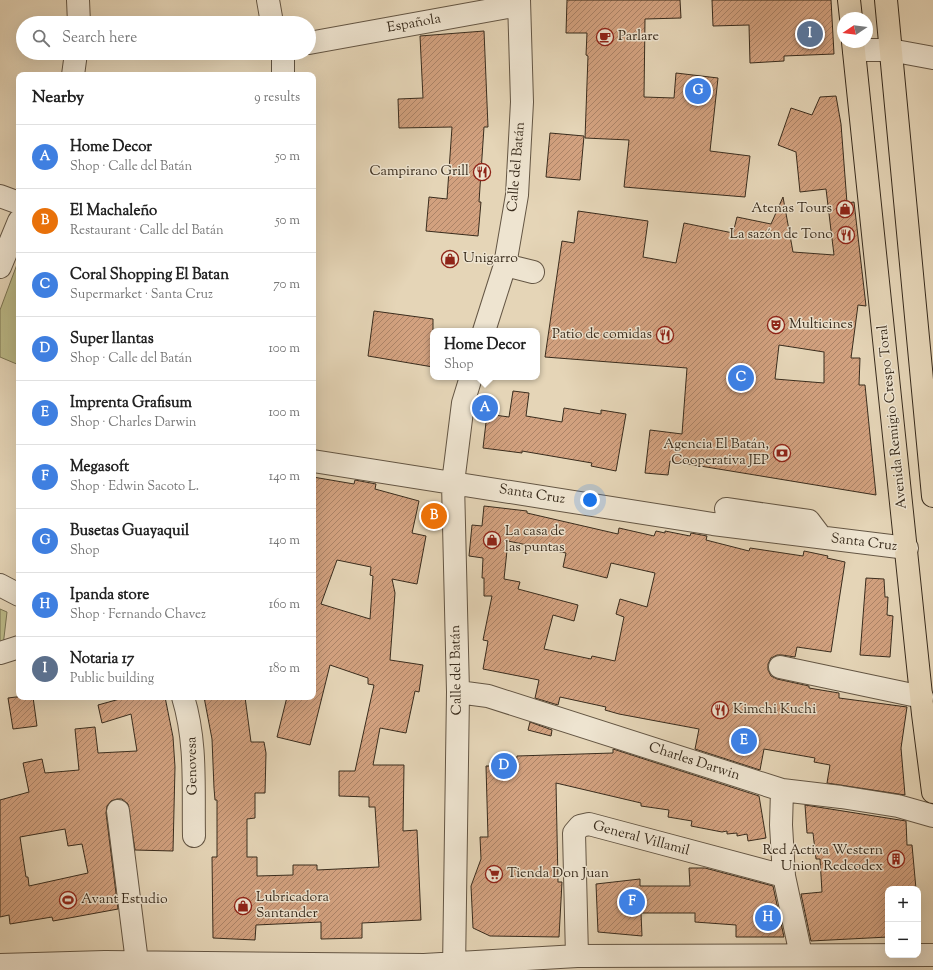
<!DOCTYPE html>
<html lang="en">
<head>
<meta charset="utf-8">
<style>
  :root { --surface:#fff; --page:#f6f6f6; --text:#222; --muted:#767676; --line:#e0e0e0; --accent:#b45309 }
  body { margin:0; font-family:"Sorts Mill Goudy",serif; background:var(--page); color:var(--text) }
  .controls { position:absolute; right:12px; bottom:12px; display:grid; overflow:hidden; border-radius:8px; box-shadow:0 4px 16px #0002 }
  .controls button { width:36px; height:36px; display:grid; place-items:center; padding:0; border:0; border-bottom:1px solid var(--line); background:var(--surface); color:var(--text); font:20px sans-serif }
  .compass { position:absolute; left:837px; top:12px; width:36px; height:36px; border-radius:50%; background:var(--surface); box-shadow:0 4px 16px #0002; rotate:257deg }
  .you { position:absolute; left:590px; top:500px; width:14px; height:14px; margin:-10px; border:3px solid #fff; border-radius:50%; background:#1a73e8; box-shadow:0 0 0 6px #1a73e833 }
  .badge { display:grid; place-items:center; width:26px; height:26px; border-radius:50%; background:var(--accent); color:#fff; font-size:13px; font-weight:700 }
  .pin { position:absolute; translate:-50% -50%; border:2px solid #fff; box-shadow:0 1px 4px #0006 }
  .popup { position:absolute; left:430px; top:328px; width:110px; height:52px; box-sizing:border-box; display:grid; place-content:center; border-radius:8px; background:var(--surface); filter:drop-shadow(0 1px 3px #0005); font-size:13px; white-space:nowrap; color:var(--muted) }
  .popup b { font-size:15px; color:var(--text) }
  .popup::after { content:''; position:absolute; left:50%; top:100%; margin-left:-8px; border:8px solid transparent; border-top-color:var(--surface) }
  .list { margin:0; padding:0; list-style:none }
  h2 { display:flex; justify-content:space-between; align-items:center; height:52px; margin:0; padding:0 16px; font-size:17px }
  h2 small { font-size:13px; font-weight:400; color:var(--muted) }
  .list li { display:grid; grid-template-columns:26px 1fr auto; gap:12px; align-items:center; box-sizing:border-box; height:64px; padding:0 16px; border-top:1px solid var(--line) }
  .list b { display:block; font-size:15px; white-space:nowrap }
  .list p { margin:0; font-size:13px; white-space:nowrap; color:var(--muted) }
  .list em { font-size:13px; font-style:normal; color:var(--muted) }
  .icon { flex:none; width:22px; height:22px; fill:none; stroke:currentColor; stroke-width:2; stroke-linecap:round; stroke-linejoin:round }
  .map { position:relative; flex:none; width:933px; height:970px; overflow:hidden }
  .search { position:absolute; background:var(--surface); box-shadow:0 4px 16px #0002; left:16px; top:16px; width:300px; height:44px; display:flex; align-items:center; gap:10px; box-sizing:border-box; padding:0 14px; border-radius:22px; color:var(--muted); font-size:15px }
  .panel { position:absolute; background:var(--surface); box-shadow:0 4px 16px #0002; left:16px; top:72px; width:300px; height:628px; border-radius:8px }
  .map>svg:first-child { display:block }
</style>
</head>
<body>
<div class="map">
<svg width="933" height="970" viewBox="0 0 933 970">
  <defs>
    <pattern id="building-hatch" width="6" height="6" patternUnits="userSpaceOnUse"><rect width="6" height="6" fill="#d2a17f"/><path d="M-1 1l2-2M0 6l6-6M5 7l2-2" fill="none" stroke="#ab8367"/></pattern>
  </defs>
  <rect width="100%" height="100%" fill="#e5d5b7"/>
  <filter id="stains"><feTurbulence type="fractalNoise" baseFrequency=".005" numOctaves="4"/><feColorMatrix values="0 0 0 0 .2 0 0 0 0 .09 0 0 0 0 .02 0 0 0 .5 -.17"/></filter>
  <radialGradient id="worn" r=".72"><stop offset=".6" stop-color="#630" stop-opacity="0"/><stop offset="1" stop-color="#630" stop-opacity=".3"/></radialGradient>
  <path fill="#bcbb89" stroke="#7a7453" d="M19 259V365L0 357V310Z
    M0 609 7 612 3 646 0 647Z"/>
  <path fill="url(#building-hatch)" stroke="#392c1d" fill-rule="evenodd" d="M567 0H680L681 18 645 19 644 97 674 98 676 73 718 78 710 151 750 156 745 197 624 187 629 140 585 138 588 56 586 55 587 33H566Z
    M712 0H831L834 54 784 56V61L750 63 749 25 713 26Z
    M484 31 488 127H484L479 202H481L478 236 426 231 429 197 447 199 452 127 399 128 398 99 423 98 420 36Z
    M836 96 841 124 847 203 854 202 866 306 858 305 851 358H860L859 385H865L876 495 670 461 668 475 645 473 650 430 682 434 687 368 545 357 562 241 574 243 578 211 648 221 643 257 676 263 684 223 733 233 737 217 771 224 783 197 793 252 834 255 826 189 800 192 796 152 778 145 791 108 812 115 820 97ZM779 345 824 352V383L775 379Z
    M550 133 584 136 580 180 546 177Z
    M374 311 433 319V367L368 356Z
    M513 391 529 393 526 416 562 422 564 408 601 414V410L626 414 616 471 591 466 592 463 522 451V453L483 448 487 414 509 417Z
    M313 477 354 484 355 480 376 484 375 489 419 501 412 533 426 536 417 584 392 579 395 593 390 660 423 665 419 692 415 691 406 733 380 728 373 765H404L403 831 417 830 421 920 362 923V938L321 939V922L256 925 255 940 213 938 212 857H217V800H215L214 788 212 739 204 697H245L251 742H264L266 753 265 793H255V818L247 819V857H257V876L293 875V865H317V870L379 867 375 807H369V797L339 796V771H355L374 685 368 684V678L330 665 310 745 277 737 287 697H313ZM337 560 371 567 370 575 373 576 370 619 321 604Z
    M484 506 527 511V513L618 534 619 528 654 536 656 531 665 533V531L690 536 691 533 707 536 706 540 749 551 750 548 803 556 804 551 828 556 827 558 845 562 831 652 797 647 795 657 782 655H777L771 658 768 664V670L771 676 777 679 809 686V688L839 693V698L907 707 901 748 905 795 827 783 830 765 814 762 815 758 764 749 760 770 695 749 699 729 619 714 605 710 606 707 560 697 558 705 535 698 539 680 483 669 488 641 483 640 492 596H484V578H482L483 558 469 556 472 525 482 526ZM508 541 566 553 563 567 607 578 611 563 655 573 647 607 620 599 616 614 624 617 615 661 592 656 591 659 544 649 553 615 574 621 578 605 518 589 520 582 504 579Z
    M866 578 884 579 885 597H888L887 615 893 616 890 657 860 655Z
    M16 697H33L37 726 13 729 8 698Z
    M127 697H165L173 737 175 767 173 851 135 850 128 804 122 799H117L111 801 107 806 106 813 118 909 53 921 52 917 10 924 9 915 0 917V800L29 792 23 763 42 759 45 773 79 770 75 729 95 727 98 753 137 751 131 714 102 723 98 705ZM65 829 68 846 82 844 88 873 29 886 28 877H26L20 837Z
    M530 722 552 730 551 736 528 730Z
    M613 749 759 796 766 838 748 841 747 834 737 836V833L727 834V831L722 832 691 826 692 821 668 817 669 810 641 806V803L556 783 558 882H562L559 937 490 936 473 928 471 886 481 859 480 837H488L486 766H516L517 756 613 753Z
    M805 805 906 821 907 845H912L916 889H888V937L811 941 801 894 822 892 820 859H816L813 833H807Z
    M689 868H705L773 886 784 937H736V925L695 922V913H641L642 936 598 932 596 884 640 879V886H690Z"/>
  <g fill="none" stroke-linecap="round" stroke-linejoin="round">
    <g stroke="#645644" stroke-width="24">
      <path id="minor" d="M78 0 79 23
        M268 0 272 23
        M309 43 519 5
        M854 50H890L933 58
        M73 75 76 53
        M283 75V53
        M0 196 19 203
        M505 265 533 272
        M0 267 19 221
        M484 331 505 265 517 195 522 102 519 0
        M313 461 713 524 907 548
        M726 509 809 521 821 537
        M0 585 19 595
        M0 653 19 647
        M780 667 922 697
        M458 692 488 696 782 790 841 797 898 806 933 816
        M183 697C197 743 193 788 194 836
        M782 790 781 825 784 876 801 955
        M118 811 137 962
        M577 956 574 833 580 826 589 824 784 876
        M0 965 105 962 424 965 577 956 933 955
        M454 970 458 692 453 483 463 403 471 377"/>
    </g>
    <g stroke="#392c1d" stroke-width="24">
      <path id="major" d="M849 0 851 18
        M886 0 933 496
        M853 42 923 714 933 792"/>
    </g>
    <use href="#minor" stroke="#eee4d0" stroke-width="22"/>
    <use href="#major" stroke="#e5d5b7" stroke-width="22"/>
  </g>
  <defs>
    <g id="cafe-ring" transform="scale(0.9)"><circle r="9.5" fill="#eee4d0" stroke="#8f2418" stroke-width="1.5"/><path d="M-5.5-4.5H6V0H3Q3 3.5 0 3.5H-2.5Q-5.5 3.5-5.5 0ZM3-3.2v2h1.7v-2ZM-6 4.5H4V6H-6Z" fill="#8f2418"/></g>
    <g id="restaurant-ring" transform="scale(0.9)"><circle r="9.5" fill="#eee4d0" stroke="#8f2418" stroke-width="1.5"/><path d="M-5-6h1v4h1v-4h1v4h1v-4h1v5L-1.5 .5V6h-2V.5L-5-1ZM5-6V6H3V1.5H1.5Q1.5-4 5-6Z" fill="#8f2418"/></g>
    <g id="shop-ring" transform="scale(0.9)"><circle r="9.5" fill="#eee4d0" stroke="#8f2418" stroke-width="1.5"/><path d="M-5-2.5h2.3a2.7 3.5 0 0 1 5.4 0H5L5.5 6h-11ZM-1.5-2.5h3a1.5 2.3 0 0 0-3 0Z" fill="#8f2418"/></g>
    <g id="theatre-ring" transform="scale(0.9)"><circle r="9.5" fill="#eee4d0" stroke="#8f2418" stroke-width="1.5"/><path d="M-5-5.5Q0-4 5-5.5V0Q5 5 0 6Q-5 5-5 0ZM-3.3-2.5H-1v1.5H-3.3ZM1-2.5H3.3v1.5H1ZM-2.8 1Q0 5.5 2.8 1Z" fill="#8f2418"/></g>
    <g id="bank-ring" transform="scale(0.9)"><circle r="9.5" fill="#eee4d0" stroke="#8f2418" stroke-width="1.5"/><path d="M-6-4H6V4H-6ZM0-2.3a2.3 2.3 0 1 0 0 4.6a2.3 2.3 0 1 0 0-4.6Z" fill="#8f2418"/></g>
    <g id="building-ring" transform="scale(0.9)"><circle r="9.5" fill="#eee4d0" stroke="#8f2418" stroke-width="1.5"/><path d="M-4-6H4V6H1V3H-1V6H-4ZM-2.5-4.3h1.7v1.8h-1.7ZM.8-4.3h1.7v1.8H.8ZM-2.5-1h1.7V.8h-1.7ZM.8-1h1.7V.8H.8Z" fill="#8f2418"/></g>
    <g id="supermarket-ring" transform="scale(0.9)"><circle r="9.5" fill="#eee4d0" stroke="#8f2418" stroke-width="1.5"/><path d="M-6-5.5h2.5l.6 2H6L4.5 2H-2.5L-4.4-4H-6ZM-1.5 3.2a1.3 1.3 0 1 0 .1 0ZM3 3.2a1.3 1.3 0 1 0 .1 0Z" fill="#8f2418"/></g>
    <g id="stadium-ring" transform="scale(0.9)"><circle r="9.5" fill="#eee4d0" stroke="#8f2418" stroke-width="1.5"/><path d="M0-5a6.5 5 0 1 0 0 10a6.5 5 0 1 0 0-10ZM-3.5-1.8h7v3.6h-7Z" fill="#8f2418"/></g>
  </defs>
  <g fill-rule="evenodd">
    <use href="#cafe-ring" x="605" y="37"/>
    <use href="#restaurant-ring" x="482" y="172"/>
    <use href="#shop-ring" x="845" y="209"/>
    <use href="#restaurant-ring" x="846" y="235"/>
    <use href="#shop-ring" x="450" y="259"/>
    <use href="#theatre-ring" x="776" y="325"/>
    <use href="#restaurant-ring" x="665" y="335"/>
    <use href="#bank-ring" x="782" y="453"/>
    <use href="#shop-ring" x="492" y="540"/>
    <use href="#restaurant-ring" x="720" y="710"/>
    <use href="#building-ring" x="896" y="859"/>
    <use href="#supermarket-ring" x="494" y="874"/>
    <use href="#stadium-ring" x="68" y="900"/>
    <use href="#shop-ring" x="243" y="906"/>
  </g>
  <g text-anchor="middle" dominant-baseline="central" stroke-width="3" stroke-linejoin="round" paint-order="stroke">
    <g font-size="14" fill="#392c1d" stroke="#eee4d0">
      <text transform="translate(414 24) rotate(-10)">Española</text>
      <text transform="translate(517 167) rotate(-85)">Calle del Batán</text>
      <text transform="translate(893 417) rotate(-96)">Avenida Remigio Crespo Toral</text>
      <text transform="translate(532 495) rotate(9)">Santa Cruz</text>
      <text transform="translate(864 543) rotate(7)">Santa Cruz</text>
      <text transform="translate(457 670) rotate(-91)">Calle del Batán</text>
      <text transform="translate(694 762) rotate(18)">Charles Darwin</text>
      <text transform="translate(193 766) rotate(-91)">Genovesa</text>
      <text transform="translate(641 839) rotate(15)">General Villamil</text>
    </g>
    <g font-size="14" fill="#392c1d" stroke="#eee4d0" text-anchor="start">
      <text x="618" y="37">Parlare</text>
      <text x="469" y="172" text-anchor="end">Campirano Grill</text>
      <text x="832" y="209" text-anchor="end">Atenas Tours</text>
      <text x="833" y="235" text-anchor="end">La sazón de Tono</text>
      <text x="463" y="259">Unigarro</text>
      <text x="789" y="325">Multicines</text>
      <text x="652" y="335" text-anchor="end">Patio de comidas</text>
      <text x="769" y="445" text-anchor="end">Agencia El Batán,<tspan x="769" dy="16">Cooperativa JEP</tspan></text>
      <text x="505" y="532">La casa de<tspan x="505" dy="16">las puntas</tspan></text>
      <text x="733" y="710">Kimchi Kuchi</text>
      <text x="883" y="851" text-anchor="end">Red Activa Western<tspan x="883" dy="16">Union Redcodex</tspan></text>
      <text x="507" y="874">Tienda Don Juan</text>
      <text x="256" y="898">Lubricadora<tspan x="256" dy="16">Santander</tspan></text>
      <text x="81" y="900">Avant Estudio</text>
    </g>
  </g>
  <rect width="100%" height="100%" filter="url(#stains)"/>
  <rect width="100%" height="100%" fill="url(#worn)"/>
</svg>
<div class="controls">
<button>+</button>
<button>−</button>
</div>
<svg class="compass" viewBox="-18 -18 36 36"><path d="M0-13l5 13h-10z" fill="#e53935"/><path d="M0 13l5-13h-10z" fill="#767676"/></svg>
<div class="you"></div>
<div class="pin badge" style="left:485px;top:408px;background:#3f7fe0">A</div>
<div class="popup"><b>Home Decor</b>Shop</div>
<div class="pin badge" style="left:434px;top:516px;background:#e8710a">B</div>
<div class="pin badge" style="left:741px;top:378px;background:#3f7fe0">C</div>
<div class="pin badge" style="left:504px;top:766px;background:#3f7fe0">D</div>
<div class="pin badge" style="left:744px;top:741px;background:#3f7fe0">E</div>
<div class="pin badge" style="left:632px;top:902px;background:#3f7fe0">F</div>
<div class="pin badge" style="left:698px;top:91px;background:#3f7fe0">G</div>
<div class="pin badge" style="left:768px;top:918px;background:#3f7fe0">H</div>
<div class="pin badge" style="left:810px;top:34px;background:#5c6f8a">I</div>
<div class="search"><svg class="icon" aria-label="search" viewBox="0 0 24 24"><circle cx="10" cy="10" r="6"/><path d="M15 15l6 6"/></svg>Search here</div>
<section class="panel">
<h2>Nearby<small>9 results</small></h2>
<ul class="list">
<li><span class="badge" style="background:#3f7fe0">A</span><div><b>Home Decor</b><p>Shop · Calle del Batán</p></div><em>50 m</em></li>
<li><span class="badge" style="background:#e8710a">B</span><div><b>El Machaleño</b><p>Restaurant · Calle del Batán</p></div><em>50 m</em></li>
<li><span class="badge" style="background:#3f7fe0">C</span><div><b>Coral Shopping El Batan</b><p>Supermarket · Santa Cruz</p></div><em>70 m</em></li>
<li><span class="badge" style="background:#3f7fe0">D</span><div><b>Super llantas</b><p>Shop · Calle del Batán</p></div><em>100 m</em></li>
<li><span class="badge" style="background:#3f7fe0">E</span><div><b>Imprenta Grafisum</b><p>Shop · Charles Darwin</p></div><em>100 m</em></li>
<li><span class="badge" style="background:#3f7fe0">F</span><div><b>Megasoft</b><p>Shop · Edwin Sacoto L.</p></div><em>140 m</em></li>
<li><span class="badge" style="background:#3f7fe0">G</span><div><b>Busetas Guayaquil</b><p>Shop</p></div><em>140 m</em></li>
<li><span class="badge" style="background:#3f7fe0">H</span><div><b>Ipanda store</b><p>Shop · Fernando Chavez</p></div><em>160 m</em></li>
<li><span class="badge" style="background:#5c6f8a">I</span><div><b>Notaria 17</b><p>Public building</p></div><em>180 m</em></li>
</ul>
</section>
</div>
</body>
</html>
